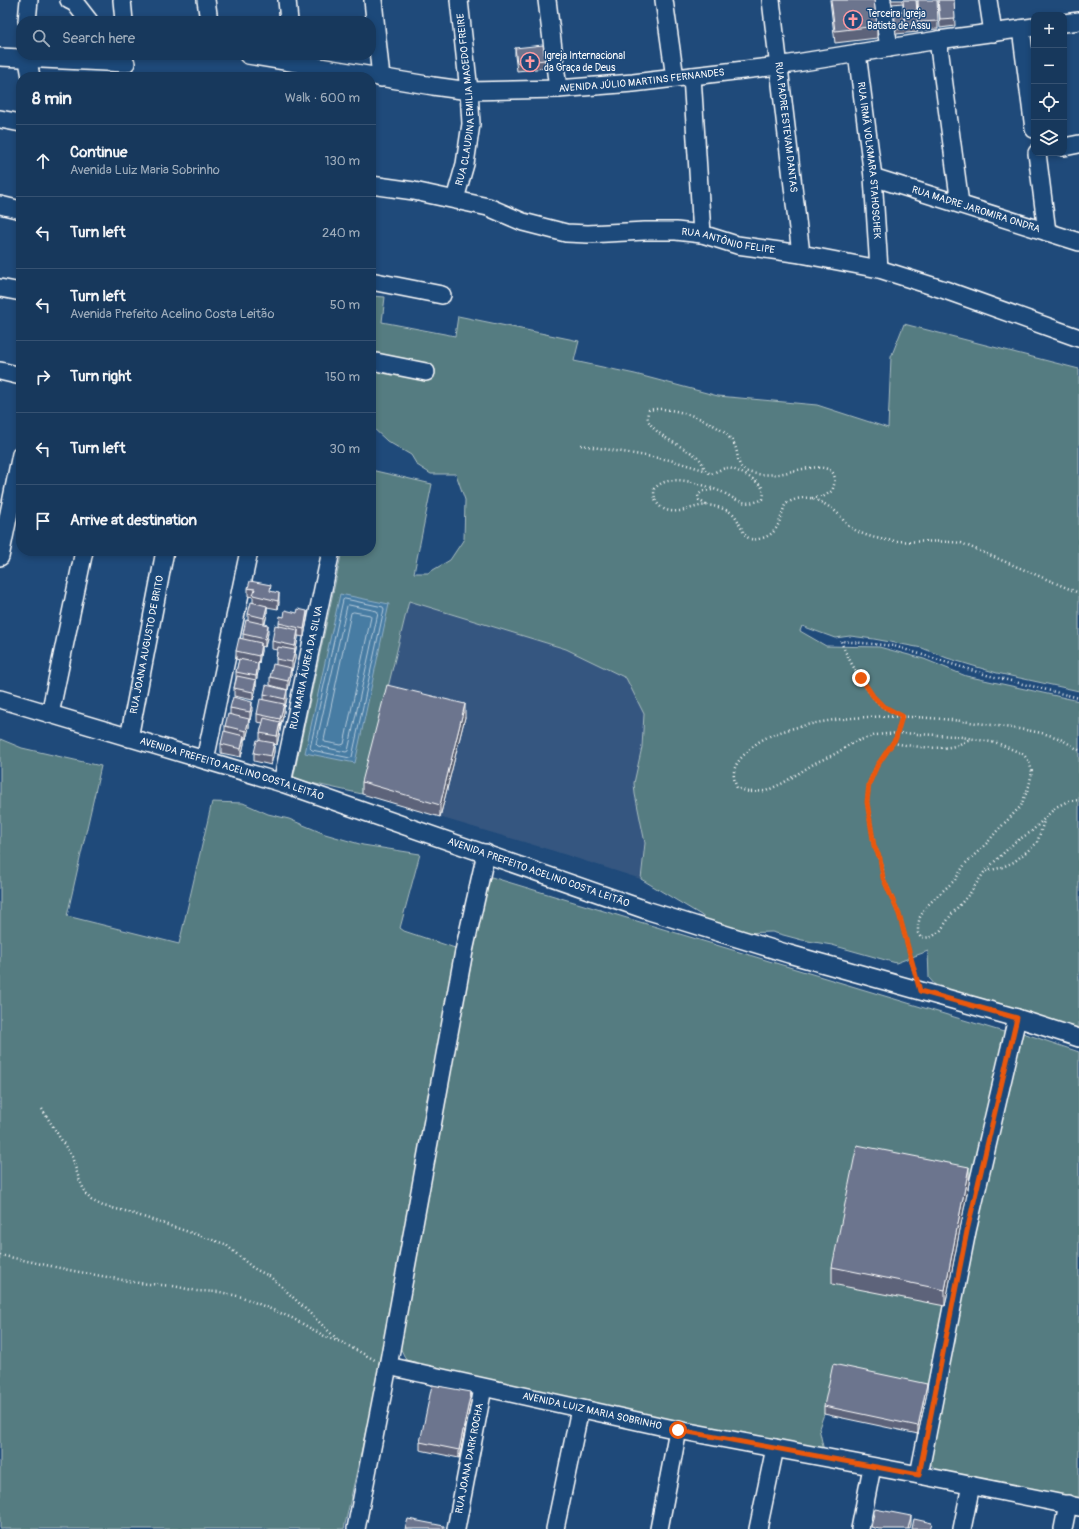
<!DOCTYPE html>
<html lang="en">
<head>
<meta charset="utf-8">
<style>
  :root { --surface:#17385c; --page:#203f62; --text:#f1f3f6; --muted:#9eacbb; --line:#365272 }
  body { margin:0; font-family:Pangolin,sans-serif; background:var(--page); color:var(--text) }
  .controls { position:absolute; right:12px; top:12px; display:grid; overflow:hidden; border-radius:8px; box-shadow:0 2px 6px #0003 }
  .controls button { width:36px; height:36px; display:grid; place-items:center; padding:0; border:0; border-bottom:1px solid var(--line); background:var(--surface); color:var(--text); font:20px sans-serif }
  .stop { position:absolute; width:12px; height:12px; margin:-9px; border:3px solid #ea580c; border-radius:50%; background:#fff }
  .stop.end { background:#ea580c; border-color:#fff; box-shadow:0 1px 4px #0008 }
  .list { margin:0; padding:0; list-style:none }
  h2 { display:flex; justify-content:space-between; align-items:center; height:52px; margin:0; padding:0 16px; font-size:17px }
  h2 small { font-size:13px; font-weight:400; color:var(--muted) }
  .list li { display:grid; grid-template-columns:26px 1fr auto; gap:12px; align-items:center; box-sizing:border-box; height:72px; padding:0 16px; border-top:1px solid var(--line) }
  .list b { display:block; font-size:15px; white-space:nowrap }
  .list p { margin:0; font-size:13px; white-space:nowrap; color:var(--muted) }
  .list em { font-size:13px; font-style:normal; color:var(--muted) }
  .icon { flex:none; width:22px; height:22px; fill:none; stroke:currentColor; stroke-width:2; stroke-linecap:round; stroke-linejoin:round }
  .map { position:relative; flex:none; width:1079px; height:1529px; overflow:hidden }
  .search { position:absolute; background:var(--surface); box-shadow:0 2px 6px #0003; left:16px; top:16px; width:360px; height:44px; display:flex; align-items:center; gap:10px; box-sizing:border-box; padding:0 14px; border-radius:16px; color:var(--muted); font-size:15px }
  .panel { position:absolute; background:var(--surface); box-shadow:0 2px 6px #0003; left:16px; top:72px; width:360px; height:484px; border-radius:16px }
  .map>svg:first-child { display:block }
</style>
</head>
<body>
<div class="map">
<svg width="1079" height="1529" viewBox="0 0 1079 1529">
  <rect width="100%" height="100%" fill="#1f4a7a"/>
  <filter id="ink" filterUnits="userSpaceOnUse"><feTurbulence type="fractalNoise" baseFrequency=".025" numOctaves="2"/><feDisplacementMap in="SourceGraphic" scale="8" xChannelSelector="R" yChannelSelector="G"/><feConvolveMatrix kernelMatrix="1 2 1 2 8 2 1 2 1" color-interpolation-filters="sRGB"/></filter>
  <g filter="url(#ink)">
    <path fill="#365780" d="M409 601 566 649 626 678 644 714 642 747 634 784 635 794 645 843 641 879 554 851 362 794Z"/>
    <path fill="#557b81" stroke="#aabdc0" d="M371 296 385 297 382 322 455 336 458 316 579 341 574 361 635 374 718 396 817 405 888 428 891 357 904 324 1079 369V691L997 673 947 658 922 648 874 639 850 636 835 638 802 626 800 631 826 646 879 647 924 659 966 676 1079 701V1034L943 994 929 978 928 951 896 963 832 945 802 940 772 932 738 933 719 930 701 915 641 879 645 843 635 794 634 783 642 747 644 714 626 678 566 649 409 601 362 794 293 779 342 551H371V470L432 484 414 573H428L450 560 464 539 465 500 456 474H431L417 465 411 455 387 441 371 426Z
      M0 739 22 748 101 766 67 916 179 944 212 802 243 803 268 814 289 819 325 834 363 845 420 854 400 928 404 931 458 949 445 1020 425 1107 424 1134 400 1269 388 1312V1331L344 1529H0Z
      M488 876 1007 1033 969 1183 858 1161 945 1306 927 1393 833 1373 824 1414 819 1428 824 1451 524 1392 406 1360 398 1343Z
      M1020 1032 1079 1052V1500L946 1475 935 1469 928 1461 954 1333Z"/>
    <path fill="#467ba3" stroke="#90b0c8" d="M340 594 389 604 355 763 305 753Z"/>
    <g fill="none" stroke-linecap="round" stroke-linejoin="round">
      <path stroke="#b5cada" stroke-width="1" d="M345 599 383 607 384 609 352 757 350 758 312 750 310 748 343 600Z
        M349 605 377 611 378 613 348 751 346 752 318 746 316 744 347 606Z
        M354 612 370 615 371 617 344 744 341 745 325 742 324 740 351 613Z"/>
      <g stroke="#fff" stroke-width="20">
        <g id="minor">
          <path d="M69 0 75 3 89 21"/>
          <path d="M122 0 124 21"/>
          <path d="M206 0 209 21"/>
          <path d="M287 0 289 21"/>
          <path d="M373 0 381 78"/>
          <path d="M547 0 558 89"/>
          <path d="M664 0 675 78"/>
          <path id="s1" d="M771 0 801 254"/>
          <path d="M882 0 889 48"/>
          <path d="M988 0 993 33"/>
          <path d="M27 21 29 0"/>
          <path d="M1064 23 1079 21"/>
          <path d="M1021 29 1034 129"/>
          <path d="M938 40 960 204"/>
          <path id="s2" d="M857 53 873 177 879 269"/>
          <path d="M27 55 31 77"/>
          <path id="s3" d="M248 55 433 86 469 91 558 89 633 83 778 66 938 40 1034 27"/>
          <path d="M0 57 126 63"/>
          <path d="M692 76 702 234"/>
          <path d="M0 119 21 123"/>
          <path d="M1064 147 1079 144"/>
          <path d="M1037 153 1047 232"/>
          <path id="s4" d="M873 177 1079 242"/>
          <path id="s5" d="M371 185 414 191 488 207 523 222 566 233 588 234 645 231H676L702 234 737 245 801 254 879 269 945 290 1079 338"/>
          <path id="s6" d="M455 199 465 164 471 124 469 91 459 0"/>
          <path d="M0 205 21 210"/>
          <path d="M371 281 442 295"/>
          <path d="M0 288 21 292"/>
          <path d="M371 361 426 372"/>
          <path d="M0 371 21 376"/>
          <path d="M0 557 21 454"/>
          <path id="s7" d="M0 699 282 783 649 911 789 954 1017 1018 1079 1038"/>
          <path d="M50 714 84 551"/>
          <path id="s8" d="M129 738 165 551"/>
          <path d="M205 760 249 551"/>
          <path id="s9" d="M282 783 331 551"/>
          <path id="s10" d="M388 1366 678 1430 919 1475 1079 1507"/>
          <path d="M919 1475 967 1231 1017 1018"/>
          <path d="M356 1529 388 1366 464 951 486 853"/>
          <path id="s11" d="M456 1529 483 1388"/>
          <path d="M555 1529 580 1409"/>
          <path d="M659 1529 678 1430"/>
          <path d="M758 1529 775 1448"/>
          <path d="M860 1529 872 1467"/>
          <path d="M962 1529 971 1485"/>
          <path d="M1063 1529 1068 1504"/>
        </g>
      </g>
      <path stroke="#fff" stroke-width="2.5" stroke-dasharray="1 3" stroke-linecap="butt" d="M581 445 670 460 704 470
        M812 498 823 497 832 491C847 453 794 472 778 474 768 475 757 475 748 472 736 468 739 455 735 446 734 443 730 438 728 436 713 420 670 405 649 410 639 430 684 446 696 456 704 461 702 470 711 474 716 472 722 468 727 468 735 468 756 480 761 486 764 490 764 494 763 499 757 502 749 504 742 502 735 500 728 495 722 492 703 485 670 471 654 489 654 497 655 503 662 508 680 518 695 502 713 506 719 507 728 510 733 514 744 525 741 545 762 538 779 534 780 518 785 505 791 499 806 496 814 499 823 503 833 508 840 516 843 519 846 525 850 527 883 549 924 538 961 543L1079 593
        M706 505 699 500 698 495 703 491 713 490
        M900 715C895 712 888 710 883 707 870 697 846 657 841 641L894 646 987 675 1079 698
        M902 716 896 738 877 766 869 783 867 802 874 846 880 858 883 877 899 914 915 975
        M893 743C911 746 942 751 958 745 962 743 966 741 970 739
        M1079 750C1072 746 1065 741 1058 738 1037 730 1014 729 992 725 928 716 866 711 802 726 782 731 762 736 748 751 735 763 730 771 737 788L749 792 766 791 783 783 815 763 835 754 854 742 876 735 898 733 956 736 997 743 1023 754 1029 761 1032 772 1029 786 1021 806 996 832 988 842 965 864 955 880 936 897 926 907 920 917 918 925V933L921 938 932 937 941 930 951 915 970 893 985 871 1015 842 1031 832 1056 807 1068 801 1079 800
        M986 871 1000 868 1014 862 1037 843 1044 821
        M42 1109 72 1157 79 1179 86 1194 91 1200 103 1206 125 1211 225 1244 253 1268 269 1276 280 1285 339 1341
        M0 1255 69 1270 139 1283 173 1286 197 1291 220 1292 242 1297 292 1318 328 1338 341 1342 375 1360"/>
      <use href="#minor" stroke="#1f4a7a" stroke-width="17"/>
    </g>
    <path fill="#5d647a" stroke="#fff" d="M830 0H874L877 26V38L835 43Z
      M891 0H916L918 32 896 34 894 12 903 11V3L892 4Z
      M917 0 938 21V29L919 30Z
      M938 0H954L955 26 940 28Z
      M515 48 545 60V68L517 71 515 56Z
      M248 588 271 592 279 602 278 609 267 607V614L265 624 268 633 265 647 261 646V651L258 664V672L256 682V688L253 700 234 696V688L236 678V672L239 660 236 659V651L243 638V634L248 620V614L253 603V597L248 596Z
      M307 619 304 637 298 636V638L295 654V659L292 671 291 670V676L288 690 270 685V677L276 664V659L277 650 272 649V641L279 626V623Z
      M264 694 287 698 285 707H284V712L277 745 274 744V752L271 765 254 761V753L260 740V733L263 723 257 722V714L264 699Z
      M230 708 252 710 250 720H249V727L246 739H244V744L241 757 221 753V744L225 731V726L230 715Z
      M465 717 440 817 362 794V782Z
      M969 1183 945 1306 832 1284V1267Z
      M927 1393 918 1434 824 1414V1406Z
      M471 1401 459 1458 420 1450V1442Z"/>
    <path fill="#4c5163" stroke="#fff" d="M279 593V602L278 609V601Z
      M267 606V614L264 626V618Z
      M307 611V619L304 637V629Z
      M268 625V633L265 647V639Z
      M298 630V638L295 654V646Z
      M261 643V651L259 664V656Z
      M295 650V659L292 671V662Z
      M258 663V672L256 682V688L253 700V692L256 682V676Z
      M291 668V676L288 690V681Z
      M287 690V698L285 707V699Z
      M252 702V710L250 720V712Z
      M284 704V712L280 727V719Z
      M465 704V717L440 817V805Z
      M249 719V727L246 739V731Z
      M280 722V730L277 745V736Z
      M244 736V744L241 757V749Z
      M274 743V752L271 765V756Z
      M969 1167V1183L945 1306V1290Z
      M927 1384V1393L918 1434V1426Z
      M471 1392V1401L459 1458V1450Z
      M911 1516V1524L910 1529H908Z"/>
    <path fill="#6c748e" stroke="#fff" d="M831 0H874L877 26 835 31Z
      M903 0H916L918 24 905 25Z
      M918 0H937L938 21 919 22Z
      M938 0H954L955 18 940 19Z
      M904 11 905 29H896L894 12Z
      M543 45 545 60 517 63 515 48Z
      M250 581 271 585 270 591 279 593 278 601 253 595 255 589 248 588Z
      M251 602 267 606 264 618 248 614Z
      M298 609 307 611 304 629 279 623 280 616 284 617 285 610 297 613Z
      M246 620 268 625 265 639 243 634Z
      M275 625 298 630 295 646 272 641Z
      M239 638 261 643 259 656 236 651Z
      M278 647 295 650 292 662 276 659Z
      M239 659 258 663 256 676 236 672Z
      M273 664 291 668 288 681 270 677Z
      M237 676 256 680 253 692 234 688Z
      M266 685 287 690 285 699 264 694Z
      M387 685 465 704 440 805 362 782Z
      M233 697 252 702 250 712 230 708Z
      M260 699 284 704 280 719 257 714Z
      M228 714 249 719 246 731 225 726Z
      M264 718 280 722 277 736 260 733Z
      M224 731 244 736 241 749 221 744Z
      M257 740 274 743 271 756 254 753Z
      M857 1145 969 1167 945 1290 832 1267Z
      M833 1364 927 1384 918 1426 824 1406Z
      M432 1385 471 1392 459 1450 420 1442Z
      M875 1509 911 1516 908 1529H879L871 1527Z
      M408 1519 444 1526V1529H405Z
      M914 1519 932 1523 930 1529H912Z"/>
  </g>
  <g fill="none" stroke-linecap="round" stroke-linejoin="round" filter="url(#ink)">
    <path stroke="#ea580c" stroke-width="5" d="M678 1430 919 1475 967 1231 1017 1018 920 991 899 914 883 878 880 858 874 846 867 802 869 784 877 766 896 738 902 716 883 706 873 696 861 678"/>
  </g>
  <defs>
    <g id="church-ring" transform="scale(1)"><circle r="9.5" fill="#1f4a7a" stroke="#ff9aa2" stroke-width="1.5"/><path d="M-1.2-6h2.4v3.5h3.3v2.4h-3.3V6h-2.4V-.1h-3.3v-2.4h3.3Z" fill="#ff9aa2"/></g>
  </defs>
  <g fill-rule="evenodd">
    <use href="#church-ring" x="853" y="20"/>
    <use href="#church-ring" x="530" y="62"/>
  </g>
  <g text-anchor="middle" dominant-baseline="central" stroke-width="3" stroke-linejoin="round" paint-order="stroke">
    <g font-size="10" fill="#fff" stroke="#1f4a7a" text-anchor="start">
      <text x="867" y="14">Terceira Igreja<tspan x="867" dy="12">Batista de Assu</tspan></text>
      <text x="544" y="56">Igreja Internacional<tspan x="544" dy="12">da Graça de Deus</tspan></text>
    </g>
    <g font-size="10" fill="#fff" stroke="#1f4a7a">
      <text stroke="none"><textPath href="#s3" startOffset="397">AVENIDA JÚLIO MARTINS FERNANDES</textPath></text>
      <text stroke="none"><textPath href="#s6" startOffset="101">RUA CLAUDINA EMILIA MACEDO FREIRE</textPath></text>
      <text stroke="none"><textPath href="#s1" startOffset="128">RUA PADRE ESTEVAM DANTAS</textPath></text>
      <text stroke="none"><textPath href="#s2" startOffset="108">RUA IRMÃ VOLKMARA STAHOSCHEK</textPath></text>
      <text stroke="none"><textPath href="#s4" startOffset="108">RUA MADRE JAROMIRA ONDRA</textPath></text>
      <text stroke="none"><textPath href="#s5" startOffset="365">RUA ANTÔNIO FELIPE</textPath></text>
      <text stroke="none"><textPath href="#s8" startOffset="95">RUA JOANA AUGUSTO DE BRITO</textPath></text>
      <text stroke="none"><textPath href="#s9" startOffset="118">RUA MARIA ÁUREA DA SILVA</textPath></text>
      <text stroke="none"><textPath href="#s7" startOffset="242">AVENIDA PREFEITO ACELINO COSTA LEITÃO</textPath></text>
      <text stroke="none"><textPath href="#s7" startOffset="566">AVENIDA PREFEITO ACELINO COSTA LEITÃO</textPath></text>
      <text stroke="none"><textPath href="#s10" startOffset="209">AVENIDA LUIZ MARIA SOBRINHO</textPath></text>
      <text stroke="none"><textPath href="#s11" startOffset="72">RUA JOANA DARK ROCHA</textPath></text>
    </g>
  </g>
</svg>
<div class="controls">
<button>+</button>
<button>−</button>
<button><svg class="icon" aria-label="locate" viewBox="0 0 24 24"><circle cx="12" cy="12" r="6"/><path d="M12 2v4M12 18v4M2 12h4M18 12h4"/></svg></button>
<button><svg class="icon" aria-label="layers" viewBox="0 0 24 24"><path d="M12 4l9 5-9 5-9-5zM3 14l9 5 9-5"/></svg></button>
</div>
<div class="stop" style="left:678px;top:1430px"></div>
<div class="stop end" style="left:861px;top:678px"></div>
<div class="search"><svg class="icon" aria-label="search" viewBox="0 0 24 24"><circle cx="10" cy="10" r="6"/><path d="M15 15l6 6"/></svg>Search here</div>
<section class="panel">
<h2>8 min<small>Walk · 600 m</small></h2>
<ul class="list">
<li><svg class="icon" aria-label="ahead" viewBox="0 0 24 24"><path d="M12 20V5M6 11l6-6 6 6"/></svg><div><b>Continue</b><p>Avenida Luiz Maria Sobrinho</p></div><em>130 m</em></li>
<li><svg class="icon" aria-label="left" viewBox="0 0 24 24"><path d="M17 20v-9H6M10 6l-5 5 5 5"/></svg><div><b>Turn left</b></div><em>240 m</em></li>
<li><svg class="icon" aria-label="left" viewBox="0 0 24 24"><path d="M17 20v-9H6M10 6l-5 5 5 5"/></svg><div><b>Turn left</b><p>Avenida Prefeito Acelino Costa Leitão</p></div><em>50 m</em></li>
<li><svg class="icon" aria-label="right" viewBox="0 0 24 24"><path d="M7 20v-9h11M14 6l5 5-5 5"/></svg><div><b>Turn right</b></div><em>150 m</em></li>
<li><svg class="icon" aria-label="left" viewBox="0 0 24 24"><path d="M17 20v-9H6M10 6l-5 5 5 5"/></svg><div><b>Turn left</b></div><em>30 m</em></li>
<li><svg class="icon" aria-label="arrive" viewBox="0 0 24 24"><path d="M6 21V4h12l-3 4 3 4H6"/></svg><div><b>Arrive at destination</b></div></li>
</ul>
</section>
</div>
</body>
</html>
